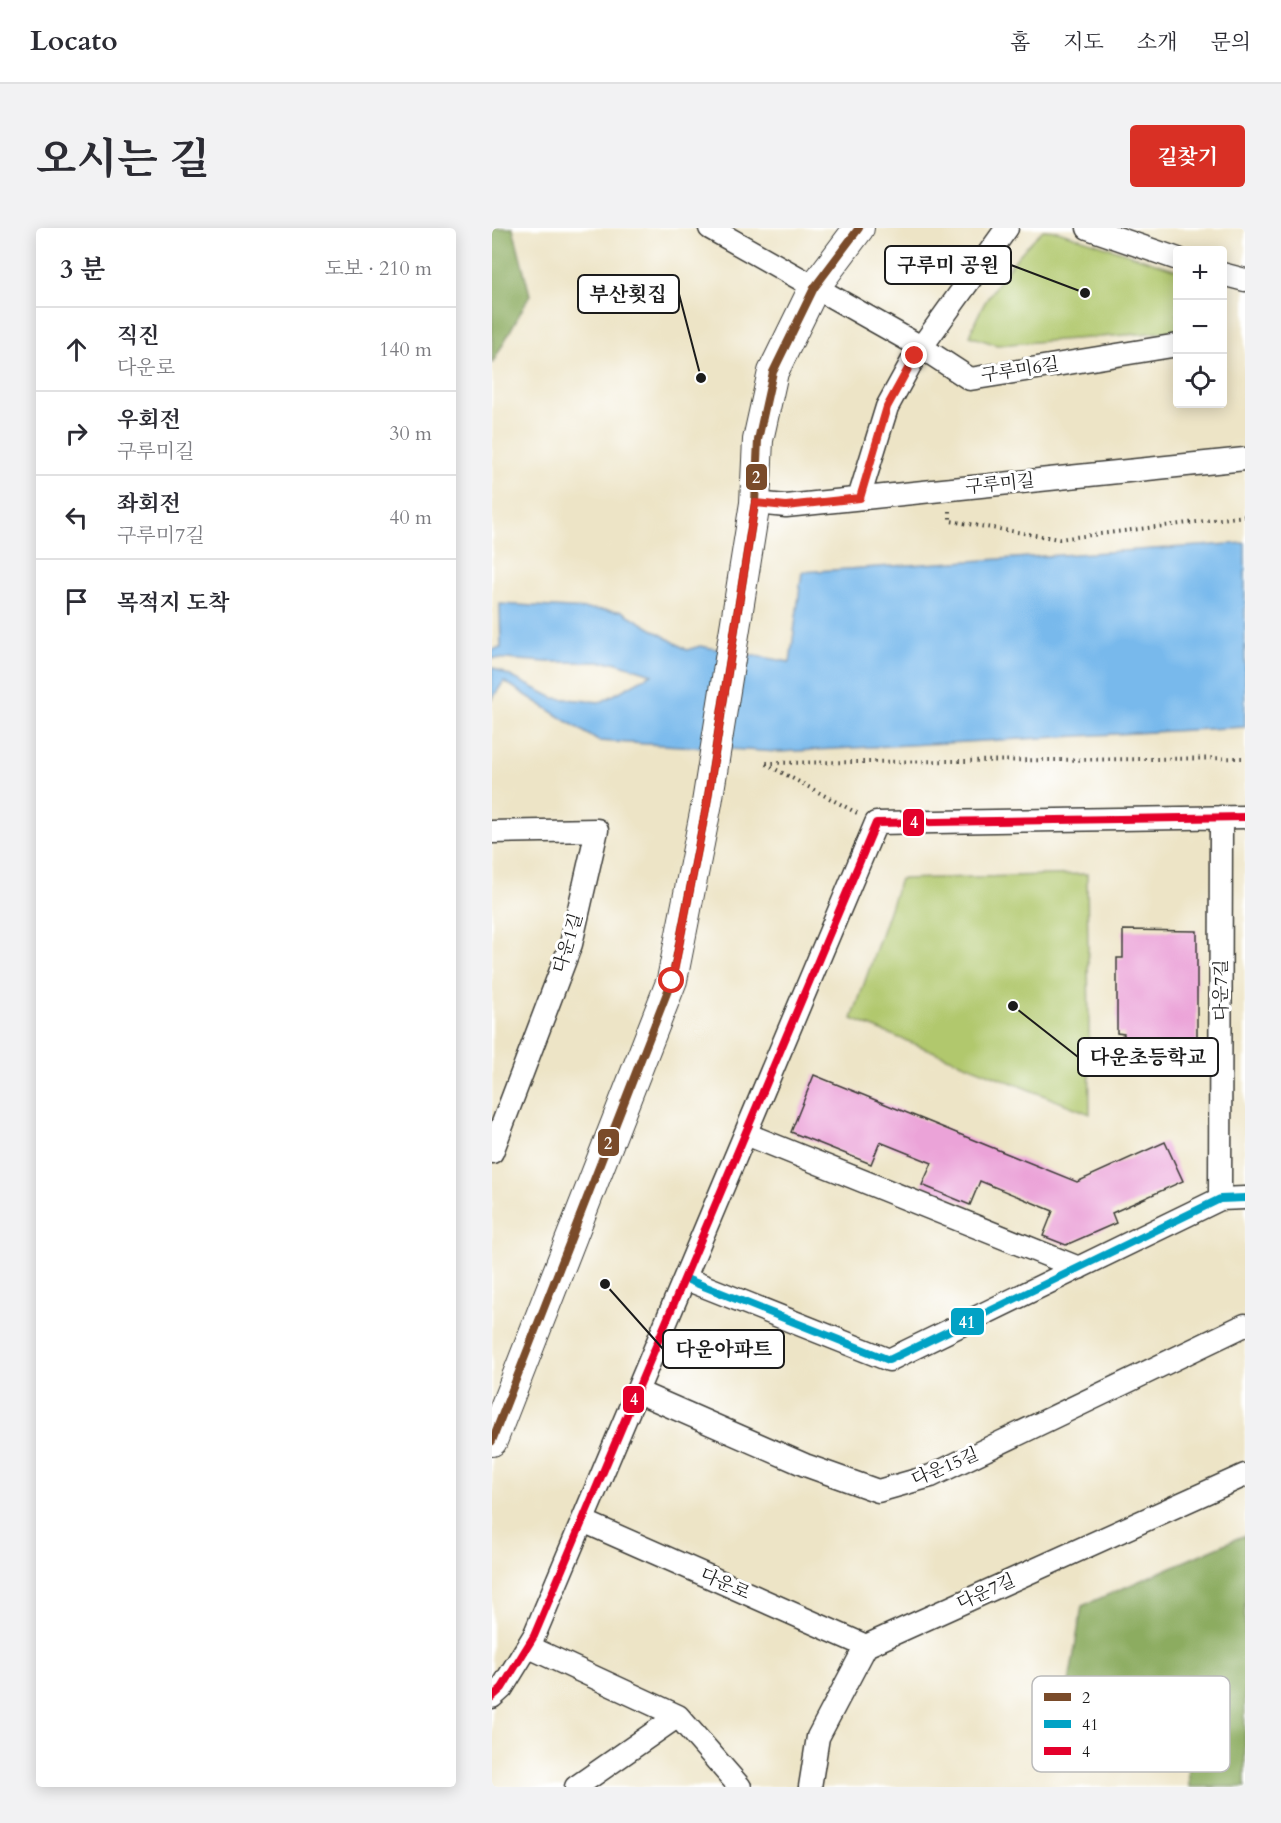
<!DOCTYPE html>
<html lang="ko">
<head>
<meta charset="utf-8">
<style>
  :root { --surface:#fff; --page:#f2f2f3; --text:#2b2b33; --muted:#7c7c81; --line:#e1e1e2; --accent:#d93025 }
  body { margin:0; font-family:Cardo,"Noto Serif KR",serif; background:var(--page); color:var(--text) }
  .controls { position:absolute; right:18px; top:18px; display:grid; overflow:hidden; border-radius:6px; box-shadow:0 3px 15px #0003 }
  .controls button { width:54px; height:54px; display:grid; place-items:center; padding:0; border:0; border-bottom:2px solid var(--line); background:var(--surface); color:var(--text); font:30px sans-serif }
  .stop { position:absolute; width:18px; height:18px; margin:-14px; border:4px solid #d93025; border-radius:50%; background:#fff }
  .stop.end { background:#d93025; border-color:#fff; box-shadow:0 2px 6px #0008 }
  .list { margin:0; padding:0; list-style:none }
  h2 { display:flex; justify-content:space-between; align-items:center; height:78px; margin:0; padding:0 24px; font-size:26px }
  h2 small { font-size:20px; font-weight:400; color:var(--muted) }
  .list li { display:grid; grid-template-columns:39px 1fr auto; gap:18px; align-items:center; box-sizing:border-box; height:84px; padding:0 24px; border-top:2px solid var(--line) }
  .list b { display:block; font-size:22px; white-space:nowrap }
  .list p { margin:0; font-size:20px; white-space:nowrap; color:var(--muted) }
  .list em { font-size:20px; font-style:normal; color:var(--muted) }
  .icon { flex:none; width:33px; height:33px; fill:none; stroke:currentColor; stroke-width:2; stroke-linecap:round; stroke-linejoin:round }
  .map { position:relative; flex:none; width:753px; height:1559px; overflow:hidden; border-radius:6px }
  header { display:flex; align-items:center; gap:36px; box-sizing:border-box; height:84px; padding:0 30px; background:var(--surface); border-bottom:2px solid var(--line) }
  header strong { font-size:28px }
  nav { display:flex; gap:33px; margin-inline-start:auto; font-size:21px }
  .intro { display:flex; align-items:center; justify-content:space-between; box-sizing:border-box; height:144px; padding:0 36px }
  h1 { margin:0; font-size:42px }
  .button { padding:15px 27px; border-radius:6px; background:var(--accent); color:#fff; font-size:21px; font-weight:700 }
  main { display:flex; gap:36px; padding:0 36px }
  aside { flex:1; background:var(--surface); border-radius:6px; box-shadow:0 3px 15px #0003 }
  .map>svg:first-child { display:block }
</style>
</head>
<body>
<header>
<strong>Locato</strong>
<nav><a>홈</a><a>지도</a><a>소개</a><a>문의</a></nav>
</header>
<div class="intro"><h1>오시는 길</h1><a class="button">길찾기</a></div>
<main>
<aside>
<h2>3 분<small>도보 · 210 m</small></h2>
<ul class="list">
<li><svg class="icon" aria-label="ahead" viewBox="0 0 24 24"><path d="M12 20V5M6 11l6-6 6 6"/></svg><div><b>직진</b><p>다운로</p></div><em>140 m</em></li>
<li><svg class="icon" aria-label="right" viewBox="0 0 24 24"><path d="M7 20v-9h11M14 6l5 5-5 5"/></svg><div><b>우회전</b><p>구루미길</p></div><em>30 m</em></li>
<li><svg class="icon" aria-label="left" viewBox="0 0 24 24"><path d="M17 20v-9H6M10 6l-5 5 5 5"/></svg><div><b>좌회전</b><p>구루미7길</p></div><em>40 m</em></li>
<li><svg class="icon" aria-label="arrive" viewBox="0 0 24 24"><path d="M6 21V4h12l-3 4 3 4H6"/></svg><div><b>목적지 도착</b></div></li>
</ul>
</aside>
<div class="map">
<svg width="753" height="1559" viewBox="0 0 753 1559">
  <rect width="100%" height="100%" fill="#fff"/>
  <filter id="ink" filterUnits="userSpaceOnUse"><feTurbulence type="fractalNoise" baseFrequency=".0167" numOctaves="2"/><feDisplacementMap in="SourceGraphic" scale="12" xChannelSelector="R" yChannelSelector="G"/><feConvolveMatrix kernelMatrix="1 2 1 2 8 2 1 2 1" color-interpolation-filters="sRGB"/></filter>
  <filter id="wash" filterUnits="userSpaceOnUse"><feTurbulence type="fractalNoise" baseFrequency=".008" numOctaves="4" result="noise"/><feDisplacementMap in="SourceGraphic" scale="24" xChannelSelector="R" yChannelSelector="G"/><feGaussianBlur stdDeviation="1.35" result="paint"/><feColorMatrix in="noise" values="0 0 0 0 0 0 0 0 0 0 0 0 0 0 0 0 0 1.4 0 .05"/><feComposite in="paint" operator="in"/></filter>
  <g filter="url(#wash)">
    <rect width="100%" height="100%" fill="#ede4c6"/>
    <path fill="#b1c86d" stroke="#667244" stroke-width="1.5" d="M551 2 566 3 685 42V103L505 117 478 108C488 73 524 27 551 2Z
      M595 646 598 886 360 791 408 651Z"/>
    <path fill="#8cac60" stroke="#54643e" stroke-width="1.5" d="M0 0H21L38 67 0 136Z
      M753 1307V1559H697L695 1496 649 1466 572 1484 590 1378Z"/>
    <path fill="#78b9ec" stroke="#4a6a84" stroke-width="1.5" d="M753 315V499L286 524 106 513 12 453 0 471V439L62 470 109 474 160 446 122 434H55L0 430V421L9 420 8 376 130 383 195 422 208 418 298 434 310 344Z"/>
    <g id="blocks">
      <path fill="#eba3d8" d="M631 702 705 703V835L631 834 632 806 625 805V730H631Z
        M322 847 585 954 673 914 691 953 620 985 624 995 574 1017 551 1008 561 983 488 953 478 977 430 957 440 935 388 914 379 936 299 904Z"/>
    </g>
  </g>
  <g filter="url(#ink)">
    <use href="#blocks" fill-opacity="0" stroke="#3b3a36" stroke-width="1.5"/>
    <g fill="none" stroke-linecap="round" stroke-linejoin="round">
      <g stroke="#3b3a36" stroke-width="25">
        <path id="minor" d="M218 0 429 119 478 151 686 117
          M596 0 686 31
          M730 46 753 52
          M367 270 395 179 423 128 515 0
          M263 275 294 278 753 231
          M0 604 105 602 79 716 0 924
          M254 906 587 1040
          M728 971 729 589
          M194 1051 397 1132 728 971 753 970
          M146 1164 313 1237 386 1263 439 1248 753 1097
          M91 1293 374 1418
          M37 1419 186 1488 248 1559
          M0 1469 10 1460 42 1408 384 595 753 589
          M84 1559 186 1488
          M318 1559 326 1509 374 1418 753 1247"/>
      </g>
      <g stroke="#3b3a36" stroke-width="32">
        <path id="major" d="M0 1213 180 752 215 575 263 275 266 212 281 144 322 60 367 0"/>
      </g>
      <path stroke="#3b3a36" stroke-width="4" stroke-dasharray="1.5 4.5" stroke-linecap="butt" d="M458 283V293L567 311 753 288
        M365 585 272 535 753 530"/>
      <use href="#minor" stroke="#fff" stroke-width="22"/>
      <use href="#major" stroke="#fff" stroke-width="30"/>
      <g stroke="#fff" stroke-width="12">
        <path id="bus-1" d="M0 1213 180 752 215 575 263 275 266 212 281 144 322 60 367 0"/>
      </g>
      <g stroke="#fff" stroke-width="12">
        <path id="bus-2" d="M194 1051 397 1132 728 971 753 970"/>
      </g>
      <g stroke="#fff" stroke-width="12">
        <path id="bus-3" d="M0 1469 10 1460 42 1408 384 595 753 589"/>
      </g>
      <use href="#bus-1" stroke="#7a4b2a" stroke-width="8"/>
      <use href="#bus-2" stroke="#01a2c5" stroke-width="8"/>
      <use href="#bus-3" stroke="#e4002b" stroke-width="8"/>
    </g>
  </g>
  <g fill="none" stroke-linecap="round" stroke-linejoin="round" filter="url(#ink)">
    <path stroke="#d93025" stroke-width="8" d="M180 753 215 575 263 275 294 278 368 270 395 179 423 128"/>
  </g>
  <g text-anchor="middle" dominant-baseline="central" stroke-width="6" stroke-linejoin="round" paint-order="stroke">
    <g font-size="18" fill="#1c1c1c" stroke="#fff">
      <text transform="translate(528 142) rotate(-9)">구루미6길</text>
      <text transform="translate(508 256) rotate(-6)">구루미길</text>
      <text transform="translate(76 715) rotate(-73)">다운1길</text>
      <text transform="translate(729 762) rotate(-90)">다운7길</text>
      <text transform="translate(453 1239) rotate(-23)">다운15길</text>
      <text transform="translate(233 1356) rotate(24)">다운로</text>
      <text transform="translate(494 1364) rotate(-24)">다운7길</text>
    </g>
  </g>
  <rect x="540" y="1448" width="198" height="96" rx="9" fill="#fff" stroke="#bbb" stroke-width="1.5"/>
  <rect x="552" y="1465" width="27" height="8" fill="#7a4b2a"/>
  <rect x="552" y="1492" width="27" height="8" fill="#01a2c5"/>
  <rect x="552" y="1519" width="27" height="8" fill="#e4002b"/>
  <g font-size="16" fill="#1c1c1c">
    <text x="590" y="1475">2</text>
    <text x="590" y="1502">41</text>
    <text x="590" y="1529">4</text>
  </g>
  <path fill="none" stroke="#1c1c1c" stroke-width="2" d="M593 65L519 37M209 150L187 66M521 778L586 829M113 1056L171 1121"/>
  <g fill="#1c1c1c" stroke="#fff" stroke-width="2">
    <circle cx="593" cy="65" r="6"/>
    <circle cx="209" cy="150" r="6"/>
    <circle cx="521" cy="778" r="6"/>
    <circle cx="113" cy="1056" r="6"/>
  </g>
  <g fill="#fff" stroke="#1c1c1c" stroke-width="2">
    <rect x="393" y="18" width="126" height="38" rx="6"/>
    <rect x="86" y="47" width="101" height="38" rx="6"/>
    <rect x="586" y="810" width="140" height="38" rx="6"/>
    <rect x="171" y="1102" width="121" height="38" rx="6"/>
  </g>
  <g font-size="20" text-anchor="middle" font-weight="bold" fill="#1c1c1c">
    <text x="456" y="44">구루미 공원</text>
    <text x="136" y="73">부산횟집</text>
    <text x="656" y="836">다운초등학교</text>
    <text x="232" y="1128">다운아파트</text>
  </g>
  <g stroke="#fff" stroke-width="2">
    <rect x="253" y="235" width="23" height="28" rx="6" fill="#7a4b2a"/>
    <rect x="410" y="580" width="23" height="29" rx="6" fill="#e4002b"/>
    <rect x="105" y="900" width="23" height="29" rx="6" fill="#7a4b2a"/>
    <rect x="458" y="1079" width="35" height="29" rx="6" fill="#01a2c5"/>
    <rect x="130" y="1157" width="23" height="29" rx="6" fill="#e4002b"/>
  </g>
  <g font-size="16" text-anchor="middle" font-weight="bold" fill="#fff">
    <text x="264" y="255">2</text>
    <text x="422" y="600">4</text>
    <text x="116" y="921">2</text>
    <text x="475" y="1100">41</text>
    <text x="142" y="1177">4</text>
  </g>
</svg>
<div class="controls">
<button>+</button>
<button>−</button>
<button><svg class="icon" aria-label="locate" viewBox="0 0 24 24"><circle cx="12" cy="12" r="6"/><path d="M12 2v4M12 18v4M2 12h4M18 12h4"/></svg></button>
</div>
<div class="stop" style="left:180px;top:753px"></div>
<div class="stop end" style="left:423px;top:128px"></div>
</div>
</main>
</body>
</html>
